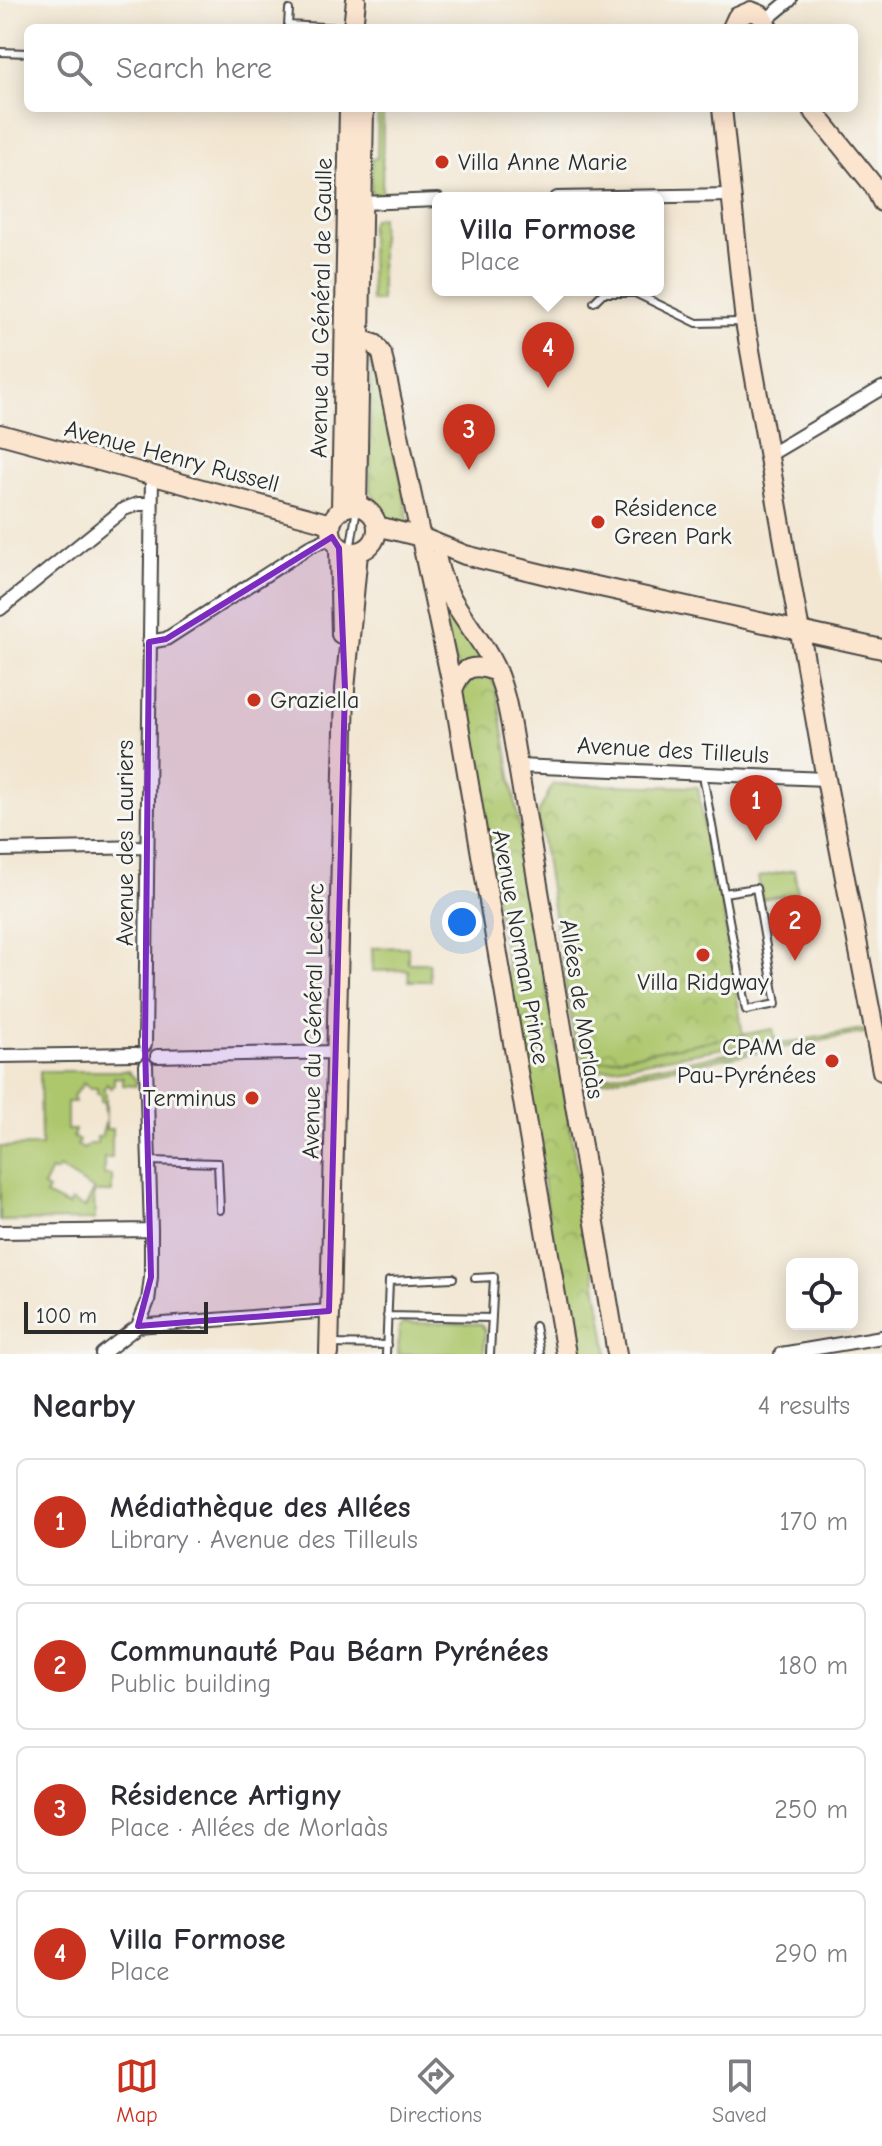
<!DOCTYPE html>
<html lang="en">
<head>
<meta charset="utf-8">
<style>
  :root { --surface:#fff; --page:#f7f7f7; --text:#2b2b33; --muted:#7c7c81; --line:#e1e1e2; --accent:#c8321e }
  body { margin:0; font-family:"Comic Neue",sans-serif; background:var(--page); color:var(--text) }
  .controls { position:absolute; right:24px; bottom:24px; display:grid; overflow:hidden; border-radius:12px; box-shadow:0 4px 20px #0003 }
  .controls button { width:72px; height:72px; display:grid; place-items:center; padding:0; border:0; border-bottom:2px solid var(--line); background:var(--surface); color:var(--text); font:40px sans-serif }
  .scale { position:absolute; left:24px; bottom:20px; width:184px; box-sizing:border-box; padding-left:8px; border:4px solid #2b2b2b; border-top:0; font-size:22px; line-height:28px; white-space:nowrap; color:#2b2b2b; -webkit-text-stroke:6px #f6f6f2; paint-order:stroke }
  .you { position:absolute; left:462px; top:922px; width:28px; height:28px; margin:-20px; border:6px solid #fff; border-radius:50%; background:#1a73e8; box-shadow:0 0 0 12px #1a73e833 }
  .badge { display:grid; place-items:center; width:52px; height:52px; border-radius:50%; background:var(--accent); color:#fff; font-size:26px; font-weight:700 }
  .pin { position:absolute; translate:-50% -66px; filter:drop-shadow(0 2px 4px #0008) }
  .pin::after { content:''; position:absolute; top:42px; width:28px; height:24px; background:inherit; clip-path:polygon(0 0,100% 0,50% 100%) }
  .popup { position:absolute; left:432px; top:192px; width:232px; height:104px; box-sizing:border-box; display:grid; place-content:center; border-radius:12px; background:var(--surface); filter:drop-shadow(0 2px 6px #0005); font-size:26px; white-space:nowrap; color:var(--muted) }
  .popup b { font-size:30px; color:var(--text) }
  .popup::after { content:''; position:absolute; left:50%; top:100%; margin-left:-16px; border:16px solid transparent; border-top-color:var(--surface) }
  .list { margin:0; padding:0; list-style:none }
  h2 { display:flex; justify-content:space-between; align-items:center; height:104px; margin:0; padding:0 32px; font-size:34px }
  h2 small { font-size:26px; font-weight:400; color:var(--muted) }
  .list li { display:grid; grid-template-columns:52px 1fr auto; gap:24px; align-items:center; box-sizing:border-box; height:128px; margin:0 16px 16px; padding:0 16px; border:2px solid var(--line); border-radius:12px }
  .list b { display:block; font-size:30px; white-space:nowrap }
  .list p { margin:0; font-size:26px; white-space:nowrap; color:var(--muted) }
  .list em { font-size:26px; font-style:normal; color:var(--muted) }
  .icon { flex:none; width:44px; height:44px; fill:none; stroke:currentColor; stroke-width:2; stroke-linecap:round; stroke-linejoin:round }
  .map { position:relative; flex:none; width:882px; height:1354px; overflow:hidden }
  .search { position:absolute; background:var(--surface); box-shadow:0 4px 20px #0003; left:24px; right:24px; top:24px; height:88px; display:flex; align-items:center; gap:20px; box-sizing:border-box; padding:0 28px; border-radius:12px; color:var(--muted); font-size:30px }
  .sheet { height:680px; background:var(--surface) }
  nav { display:flex; justify-content:space-around; align-items:center; box-sizing:border-box; height:112px; border-top:2px solid var(--line); background:var(--surface); font-size:22px; color:var(--muted) }
  nav a { display:grid; justify-items:center; gap:4px }
  nav .on { color:var(--accent) }
  .map>svg:first-child { display:block }
</style>
</head>
<body>
<div class="map">
<svg width="882" height="1354" viewBox="0 0 882 1354">
  <defs>
    <pattern id="park-crowns" width="20" height="18" patternUnits="userSpaceOnUse" patternTransform="scale(2)"><rect width="20" height="18" fill="#adc76d"/><path d="M2 6a3 3 0 1 1 6 0M12 15a3 3 0 1 1 6 0" fill="none" stroke="#95ab5f"/></pattern>
  </defs>
  <rect width="100%" height="100%" fill="#f6f6f2"/>
  <filter id="ink" filterUnits="userSpaceOnUse"><feTurbulence type="fractalNoise" baseFrequency=".0125" numOctaves="2"/><feDisplacementMap in="SourceGraphic" scale="16" xChannelSelector="R" yChannelSelector="G"/><feConvolveMatrix kernelMatrix="1 2 1 2 8 2 1 2 1" color-interpolation-filters="sRGB"/></filter>
  <filter id="wash" filterUnits="userSpaceOnUse"><feTurbulence type="fractalNoise" baseFrequency=".006" numOctaves="4" result="noise"/><feDisplacementMap in="SourceGraphic" scale="32" xChannelSelector="R" yChannelSelector="G"/><feGaussianBlur stdDeviation="1.8" result="paint"/><feColorMatrix in="noise" values="0 0 0 0 0 0 0 0 0 0 0 0 0 0 0 0 0 1.4 0 .05"/><feComposite in="paint" operator="in"/></filter>
  <g filter="url(#wash)">
    <rect width="100%" height="100%" fill="#f2e6d1"/>
    <path fill="#adc76d" stroke="#6c794c" stroke-width="2" fill-rule="evenodd" d="M378 108H383L382 197 374 196 371 192 372 159 377 158Z
      M381 217V301H371L370 224 373 219Z
      M445 593 487 657 458 672 437 595Z
      M794 870 798 893 762 899 758 877Z
      M408 947V963H429L430 981H409L408 970 373 971 372 948Z
      M773 1029 775 1039 594 1071 589 1063Z
      M863 1029 864 1033 595 1082V1078Z
      M40 1071H128L136 1080V1086L123 1085V1078L114 1077V1085L111 1088 107 1084 103 1090 106 1094V1129H112V1158H104V1175H112V1192H94L95 1220 0 1221V1147L41 1146ZM84 1083 90 1088H97V1094L101 1095V1102H104L106 1121 101 1137H97V1144H90L84 1149 77 1145 79 1141 73 1137 75 1130H67V1102H75L73 1096ZM59 1168 94 1190 85 1208 71 1201 68 1206 45 1195 48 1190 43 1187 51 1170 56 1172Z
      M403 1323 481 1324 485 1331 484 1354H398L399 1328Z"/>
    <path fill="url(#park-crowns)" stroke="#6c794c" stroke-width="2" d="M373 349 394 454 397 456 409 523 406 525 394 523 385 515 370 491 371 370 369 365V350Z
      M487 672 496 687 608 1354H572L459 682 463 676Z
      M553 784 698 787 712 884H719L743 1035 589 1063 580 1053V1046L575 1045 538 814Z"/>
  </g>
  <g filter="url(#ink)">
    <g fill="none" stroke-linecap="round" stroke-linejoin="round">
      <g stroke="#494744" stroke-width="10">
        <path id="lane" d="M289 10 288 25 340 28
          M0 52 28 53
          M594 302 603 293H635L697 323 741 322
          M349 557 357 508
          M703 775 724 893 756 888 776 1004 746 1010 724 893
          M149 1161 218 1163 220 1210
          M475 1278 494 1277 490 1354
          M387 1316 492 1318
          M535 1326 540 1354
          M330 1344 387 1345
          M386 1354 389 1281 453 1278"/>
      </g>
      <g stroke="#494744" stroke-width="16">
        <path id="street" d="M766 20 790 0
          M557 198 732 195
          M358 201 362 203 438 200
          M769 455 882 388
          M0 609 124 509 138 504H150
          M149 642 166 639 309 547 332 537
          M518 766 826 779
          M0 850 147 847
          M145 1045 152 475
          M0 1056 137 1054
          M157 1056 337 1052
          M0 1232 151 1230
          M138 1326 329 1311
          M102 1354 138 1326 148 1301 151 1277V1230L146 1065
          M781 1354 882 1337"/>
      </g>
      <g stroke="#494744" stroke-width="22">
        <path id="secondary" d="M353 28 356 0
          M732 28 737 17 751 11 761 15 768 28
          M722 108 745 322 826 779 882 1071
          M811 108 874 186 882 202
          M359 339 375 344 382 354 453 690 566 1354
          M0 434 331 524
          M331 529a23 23 0 1 1 46 0a23 23 0 1 1-46 0Z
          M357 506 364 108
          M341 509 349 108
          M377 526 421 537 465 555 555 577 882 649
          M339 548 341 634
          M437 560C444 598 472 625 490 658 508 689 511 731 518 766L617 1354
          M453 690C462 666 473 663 497 672
          M329 1354 345 689 358 553"/>
      </g>
      <use href="#lane" stroke="#fff" stroke-width="6"/>
      <use href="#street" stroke="#fff" stroke-width="12"/>
      <use href="#secondary" stroke="#fce5cf" stroke-width="18"/>
    </g>
  </g>
  <path fill="#7b2cbf" fill-opacity="0.2" stroke="#7b2cbf" stroke-width="6" stroke-linejoin="round" d="M332 537 339 548 345 689 329 1311 138 1326 151 1277 145 1045 149 642 166 639Z"/>
  <g fill="#c8321e" stroke="#f6f6f2" stroke-width="3">
    <circle cx="442" cy="162" r="8"/>
    <circle cx="598" cy="522" r="8"/>
    <circle cx="254" cy="700" r="8"/>
    <circle cx="703" cy="955" r="8"/>
    <circle cx="832" cy="1061" r="8"/>
    <circle cx="252" cy="1098" r="8"/>
  </g>
  <g text-anchor="middle" dominant-baseline="central" stroke-width="6" stroke-linejoin="round" paint-order="stroke">
    <g font-size="24" fill="#2b2b2b" stroke="#f6f6f2" text-anchor="start">
      <text x="458" y="162">Villa Anne Marie</text>
      <text x="614" y="508">Résidence<tspan x="614" dy="28">Green Park</tspan></text>
      <text x="270" y="700">Graziella</text>
      <text x="703" y="982" text-anchor="middle">Villa Ridgway</text>
      <text x="816" y="1047" text-anchor="end">CPAM de<tspan x="816" dy="28">Pau-Pyrénées</tspan></text>
      <text x="236" y="1098" text-anchor="end">Terminus</text>
    </g>
    <g font-size="24" fill="#2b2b2b" stroke="#f6f6f2">
      <text transform="translate(321 308) rotate(-89)">Avenue du Général de Gaulle</text>
      <text transform="translate(172 456) rotate(15)">Avenue Henry Russell</text>
      <text transform="translate(673 750) rotate(3)">Avenue des Tilleuls</text>
      <text transform="translate(125 843) rotate(-90)">Avenue des Lauriers</text>
      <text transform="translate(521 947) rotate(80)">Avenue Norman Prince</text>
      <text transform="translate(582 1009) rotate(81)">Allées de Morlaàs</text>
      <text transform="translate(313 1021) rotate(-89)">Avenue du Général Leclerc</text>
    </g>
  </g>
</svg>
<div class="controls">
<button><svg class="icon" aria-label="locate" viewBox="0 0 24 24"><circle cx="12" cy="12" r="6"/><path d="M12 2v4M12 18v4M2 12h4M18 12h4"/></svg></button>
</div>
<div class="scale">100 m</div>
<div class="you"></div>
<div class="pin badge" style="left:756px;top:841px">1</div>
<div class="pin badge" style="left:795px;top:961px">2</div>
<div class="pin badge" style="left:469px;top:470px">3</div>
<div class="pin badge" style="left:548px;top:388px">4</div>
<div class="popup"><b>Villa Formose</b>Place</div>
<div class="search"><svg class="icon" aria-label="search" viewBox="0 0 24 24"><circle cx="10" cy="10" r="6"/><path d="M15 15l6 6"/></svg>Search here</div>
</div>
<section class="sheet">
<h2>Nearby<small>4 results</small></h2>
<ul class="list">
<li><span class="badge">1</span><div><b>Médiathèque des Allées</b><p>Library · Avenue des Tilleuls</p></div><em>170 m</em></li>
<li><span class="badge">2</span><div><b>Communauté Pau Béarn Pyrénées</b><p>Public building</p></div><em>180 m</em></li>
<li><span class="badge">3</span><div><b>Résidence Artigny</b><p>Place · Allées de Morlaàs</p></div><em>250 m</em></li>
<li><span class="badge">4</span><div><b>Villa Formose</b><p>Place</p></div><em>290 m</em></li>
</ul>
</section>
<nav>
<a class="on"><svg class="icon" aria-label="map" viewBox="0 0 24 24"><path d="M3 6l6-2 6 2 6-2v14l-6 2-6-2-6 2zM9 4v14M15 6v14"/></svg>Map</a>
<a><svg class="icon" aria-label="directions" viewBox="0 0 24 24"><path d="M12 3l9 9-9 9-9-9zM9 14v-3h6M13 9l2 2-2 2"/></svg>Directions</a>
<a><svg class="icon" aria-label="saved" viewBox="0 0 24 24"><path d="M7 4h10v16l-5-4-5 4z"/></svg>Saved</a>
</nav>
</body>
</html>
